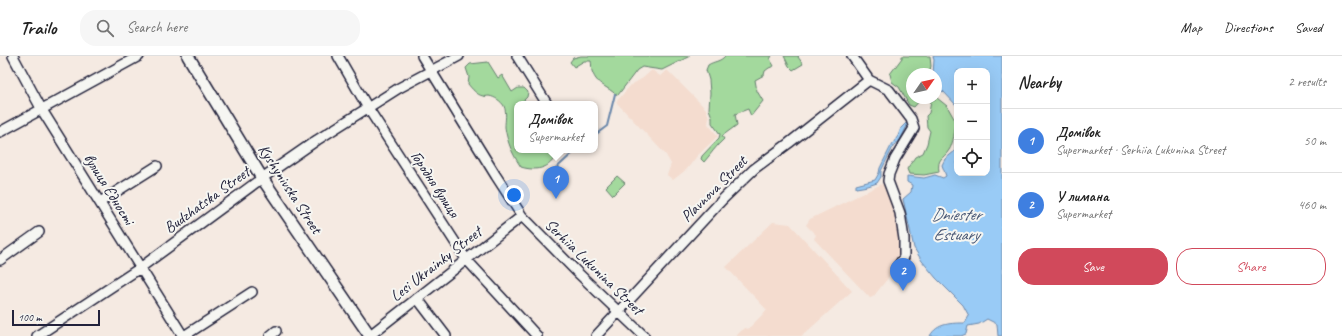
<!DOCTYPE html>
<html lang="en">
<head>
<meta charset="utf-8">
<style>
  :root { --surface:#fff; --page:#f6f6f6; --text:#222; --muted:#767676; --line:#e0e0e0; --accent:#d1495b }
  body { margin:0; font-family:Caveat,sans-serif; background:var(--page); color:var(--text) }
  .controls { position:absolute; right:12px; top:12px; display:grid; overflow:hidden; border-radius:8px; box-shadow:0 4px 16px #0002 }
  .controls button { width:36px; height:36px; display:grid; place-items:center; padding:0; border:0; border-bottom:1px solid var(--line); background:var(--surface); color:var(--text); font:20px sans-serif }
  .compass { position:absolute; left:906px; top:12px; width:36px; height:36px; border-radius:50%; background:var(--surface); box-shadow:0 4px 16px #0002; rotate:56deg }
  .scale { position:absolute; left:12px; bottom:10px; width:88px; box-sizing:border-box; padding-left:4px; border:2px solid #22223b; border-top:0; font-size:11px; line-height:14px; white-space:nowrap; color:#22223b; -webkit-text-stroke:3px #f6f6f2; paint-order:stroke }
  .you { position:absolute; left:514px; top:139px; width:14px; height:14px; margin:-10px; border:3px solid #fff; border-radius:50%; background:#1a73e8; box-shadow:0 0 0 6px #1a73e833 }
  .badge { display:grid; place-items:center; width:26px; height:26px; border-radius:50%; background:var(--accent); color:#fff; font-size:13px; font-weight:700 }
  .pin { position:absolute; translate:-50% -33px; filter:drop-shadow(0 1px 2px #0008) }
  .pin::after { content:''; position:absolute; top:21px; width:14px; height:12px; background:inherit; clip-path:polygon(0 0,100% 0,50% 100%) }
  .popup { position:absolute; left:514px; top:45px; width:84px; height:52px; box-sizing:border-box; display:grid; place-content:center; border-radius:8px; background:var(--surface); filter:drop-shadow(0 1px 3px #0005); font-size:13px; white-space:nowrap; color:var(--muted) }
  .popup b { font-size:15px; color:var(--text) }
  .popup::after { content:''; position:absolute; left:50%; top:100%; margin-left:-8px; border:8px solid transparent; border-top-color:var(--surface) }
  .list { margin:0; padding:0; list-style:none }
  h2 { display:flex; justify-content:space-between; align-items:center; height:52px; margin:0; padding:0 16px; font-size:17px }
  h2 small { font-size:13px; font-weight:400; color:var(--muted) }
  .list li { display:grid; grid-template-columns:26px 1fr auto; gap:12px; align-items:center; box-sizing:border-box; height:64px; padding:0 16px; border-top:1px solid var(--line) }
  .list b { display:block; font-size:15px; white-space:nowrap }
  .list p { margin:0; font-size:13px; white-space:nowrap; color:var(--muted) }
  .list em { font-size:13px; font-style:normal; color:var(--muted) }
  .actions { display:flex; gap:8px; padding:12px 16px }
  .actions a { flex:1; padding:9px 0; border:1px solid var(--accent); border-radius:16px; text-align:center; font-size:14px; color:var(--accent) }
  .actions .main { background:var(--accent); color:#fff }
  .icon { flex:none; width:22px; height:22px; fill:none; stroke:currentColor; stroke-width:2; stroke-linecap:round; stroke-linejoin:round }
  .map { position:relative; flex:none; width:1002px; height:280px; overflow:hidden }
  header { display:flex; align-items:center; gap:24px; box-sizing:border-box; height:56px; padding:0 20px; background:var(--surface); border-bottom:1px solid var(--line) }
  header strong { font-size:19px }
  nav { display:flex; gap:22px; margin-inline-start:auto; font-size:14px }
  .search { width:280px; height:36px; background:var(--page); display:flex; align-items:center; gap:10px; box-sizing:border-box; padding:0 14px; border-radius:16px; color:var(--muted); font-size:15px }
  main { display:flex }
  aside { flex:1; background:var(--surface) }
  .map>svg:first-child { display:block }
</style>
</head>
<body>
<header>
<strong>Trailo</strong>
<div class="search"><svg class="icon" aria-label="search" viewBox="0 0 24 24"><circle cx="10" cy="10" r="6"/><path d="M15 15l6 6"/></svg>Search here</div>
<nav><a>Map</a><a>Directions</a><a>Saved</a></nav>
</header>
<main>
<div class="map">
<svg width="1002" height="280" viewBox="0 0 1002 280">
  <rect width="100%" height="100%" fill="#f5eae2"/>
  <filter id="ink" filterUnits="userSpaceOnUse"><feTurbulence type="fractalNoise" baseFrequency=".025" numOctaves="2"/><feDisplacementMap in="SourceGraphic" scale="8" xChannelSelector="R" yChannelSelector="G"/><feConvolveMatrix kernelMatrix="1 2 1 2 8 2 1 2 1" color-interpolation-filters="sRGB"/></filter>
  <g filter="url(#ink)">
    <path fill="#f4dccf" d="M652 14 660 20 667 14 706 53 709 61 708 68 718 80 697 100 687 113 673 124 667 119 671 108 666 99 616 46 631 29 643 22Z
      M886 126 898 157 902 197 888 222 873 241 870 242 814 183 816 179 806 169 810 163Z
      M773 166 790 168 852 235 802 280H736L744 272 748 273 767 254 726 211Z"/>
    <path fill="#a3d99d" stroke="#627e6c" d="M581 0H690L662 14 642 11 637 14 618 39C613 37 611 34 607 32 599 27 595 24 592 15 591 12 592 9 591 5H584L574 11 570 6 573 2Z
      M725 0H772L770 3 774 10 769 12 765 15 764 19 755 24 757 35 763 45 751 60 748 53 735 58 737 69 722 80 724 83C716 90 711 98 704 106L701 103 702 100 719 82 720 78 712 67V61L709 53 710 37 709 24 706 14 708 9C714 5 720 6 725 0Z
      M784 0H799L798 1 803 8 793 14 789 10Z
      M902 0H930L931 10 929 18H912V42H922L914 51 909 49 899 31 892 26 890 18 902 2Z
      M488 6 498 22 502 19 512 36 518 32H524L528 36 527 41 523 45 525 48H517V94H557C554 112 537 116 521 111 513 99 507 86 505 71 505 64 507 57 504 50 501 45 495 41 489 40 487 40 485 41 483 40 477 39 472 33 468 28L469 21 466 12 470 8Z
      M937 42 947 50 956 66C955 73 953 89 949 94 943 104 937 101 939 116L924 119 909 118 907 113 915 101 923 97 927 88 930 75 927 71 926 60 929 57 931 45Z
      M617 120 625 127 613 139 606 131Z"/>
    <path fill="#99cbf6" stroke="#6987ab" d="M933 0H1002V280H998L997 268 987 263 979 268 968 270 966 278 961 280H930C937 267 952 267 965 267L969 260 963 249 936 222 922 205 914 192 903 143 911 136 912 129 907 126V120L924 122 935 119 943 122 946 120 942 109 945 103 955 95V84L957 82V117H987V15H957V50L943 35 936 38V33L940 32 936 27V18H933L934 4Z
      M906 67 908 68 900 84 894 89 881 115V121L877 127 868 130 856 132V129L875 124 879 117 880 112 891 90 898 80 901 72Z"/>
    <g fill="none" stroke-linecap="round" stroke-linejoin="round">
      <path stroke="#6987ab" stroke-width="2" d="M595 79 607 70 615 38
        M551 117 576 94"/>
      <g stroke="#22223b" stroke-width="12">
        <path id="minor" d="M13 0 42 54 183 280
          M338 0 368 52 466 203 537 280
          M422 0 496 120 522 160 577 216 644 280
          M517 0 547 48
          M852 0 869 24 889 34 911 63 914 72 895 103 889 118 888 125 900 157 904 183V201L896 213
          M0 76 139 0
          M100 146 157 110
          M0 204 39 176
          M417 242 446 280
          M37 280 140 212 265 120 317 84 399 32 459 0
          M184 280 252 236
          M270 280 276 275
          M369 280 522 160
          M596 280 723 143 754 113 789 87 869 24"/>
      </g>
      <g stroke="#22223b" stroke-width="14">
        <path id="major" d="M188 0 262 122 370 280"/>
      </g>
      <use href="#minor" stroke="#f6f6f2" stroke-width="9"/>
      <use href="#major" stroke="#f6f6f2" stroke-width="11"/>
    </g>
  </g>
  <g text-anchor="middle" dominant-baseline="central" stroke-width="4" stroke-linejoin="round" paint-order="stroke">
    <g font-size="16" fill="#22223b" stroke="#f6f6f2">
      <text transform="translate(435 128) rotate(57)">Городня вулиця</text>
      <text transform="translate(109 133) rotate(58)">вулиця Єдності</text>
      <text transform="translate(290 133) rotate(57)">Kyshynivska Street</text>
      <text transform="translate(714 133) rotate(-45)">Plavnova Street</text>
      <text transform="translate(207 144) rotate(-36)">Budzhatska Street</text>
      <text transform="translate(436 208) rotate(-38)">Lesi Ukrainky Street</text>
      <text transform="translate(594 211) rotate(44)">Serhiia Lukunina Street</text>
    </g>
    <g font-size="17" font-style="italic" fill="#465573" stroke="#f6f6f2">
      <text x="956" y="158">Dniester<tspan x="956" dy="20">Estuary</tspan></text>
    </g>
  </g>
</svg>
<div class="controls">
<button>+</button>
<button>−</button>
<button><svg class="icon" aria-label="locate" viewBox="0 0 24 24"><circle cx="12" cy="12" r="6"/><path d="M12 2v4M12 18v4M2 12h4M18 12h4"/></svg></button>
</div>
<svg class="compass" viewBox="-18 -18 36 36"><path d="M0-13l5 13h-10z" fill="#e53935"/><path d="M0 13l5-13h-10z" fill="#767676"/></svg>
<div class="scale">100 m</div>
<div class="you"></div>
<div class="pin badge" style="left:556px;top:143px;background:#3f7fe0">1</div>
<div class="popup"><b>Домівок</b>Supermarket</div>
<div class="pin badge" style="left:903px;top:235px;background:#3f7fe0">2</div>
</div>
<aside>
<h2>Nearby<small>2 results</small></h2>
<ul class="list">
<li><span class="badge" style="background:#3f7fe0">1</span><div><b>Домівок</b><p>Supermarket · Serhiia Lukunina Street</p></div><em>50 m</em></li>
<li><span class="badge" style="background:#3f7fe0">2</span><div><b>У лимана</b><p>Supermarket</p></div><em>460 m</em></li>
</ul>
<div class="actions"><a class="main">Save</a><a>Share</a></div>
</aside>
</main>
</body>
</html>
